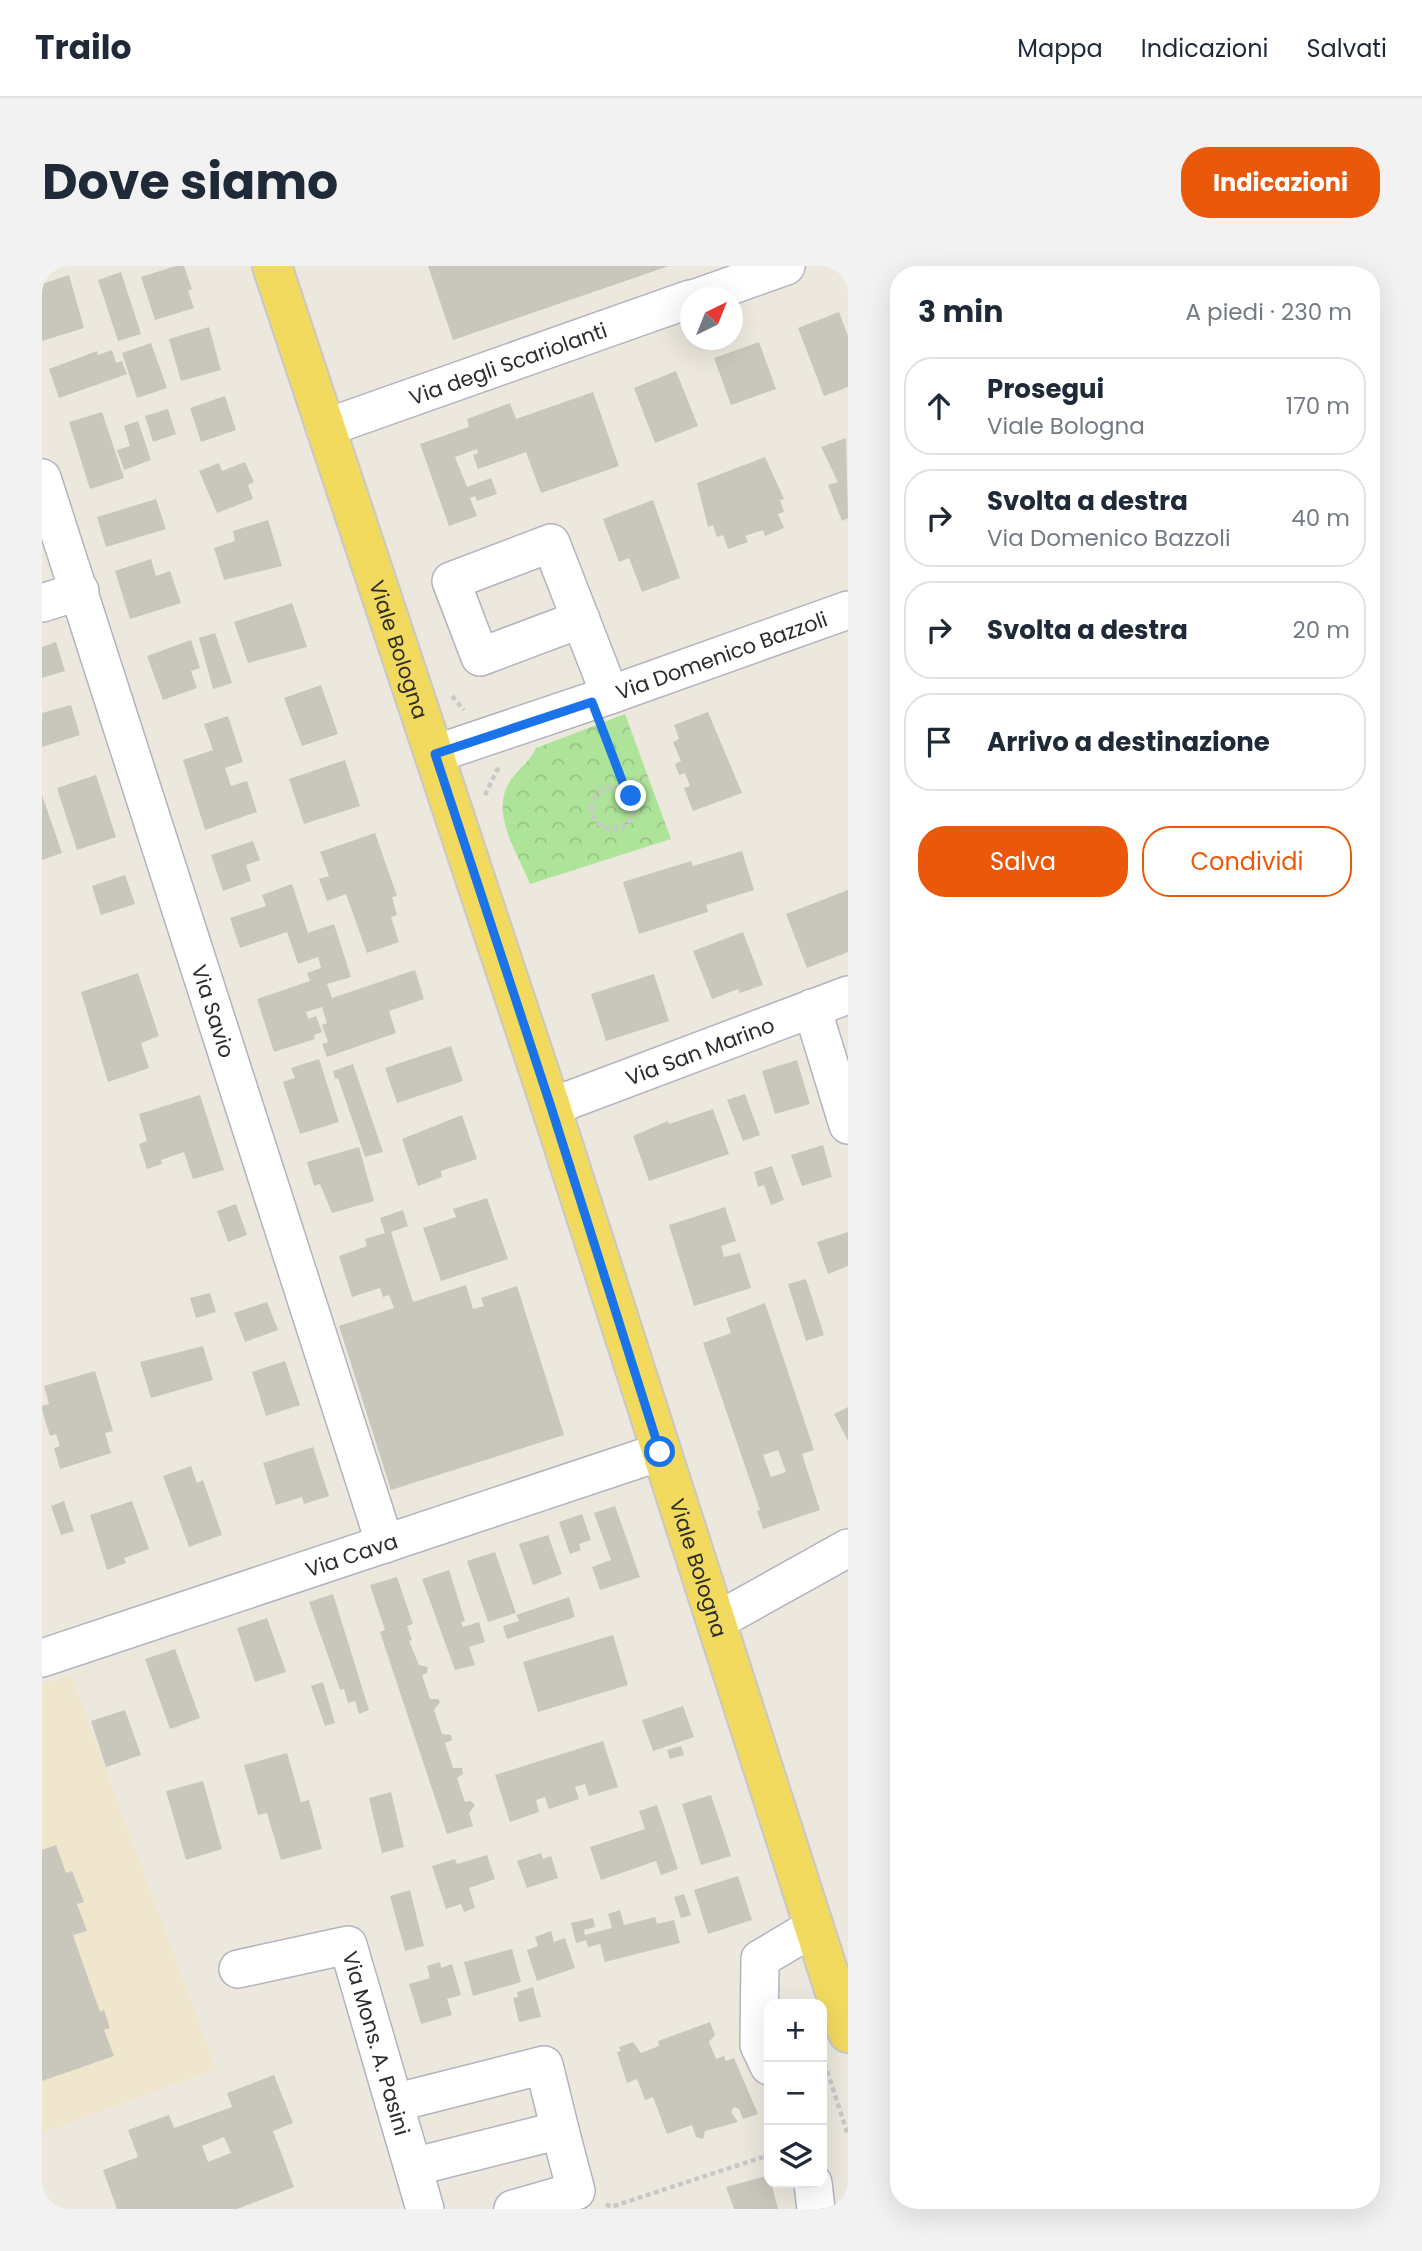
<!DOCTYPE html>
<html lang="it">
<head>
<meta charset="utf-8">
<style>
  :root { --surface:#fff; --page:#f2f2f3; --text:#1f2937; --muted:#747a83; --line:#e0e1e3; --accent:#ea580c }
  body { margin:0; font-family:Poppins,sans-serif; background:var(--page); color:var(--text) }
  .controls { position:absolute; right:21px; bottom:21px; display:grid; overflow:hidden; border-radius:14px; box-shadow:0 7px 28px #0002 }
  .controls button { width:63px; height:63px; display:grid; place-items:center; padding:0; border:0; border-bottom:2px solid var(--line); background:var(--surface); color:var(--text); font:35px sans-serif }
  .compass { position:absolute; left:638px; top:21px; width:63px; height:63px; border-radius:50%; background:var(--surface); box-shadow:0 7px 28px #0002; rotate:43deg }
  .stop { position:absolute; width:21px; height:21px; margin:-16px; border:5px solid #1a73e8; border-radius:50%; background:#fff }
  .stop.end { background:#1a73e8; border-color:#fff; box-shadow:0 2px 7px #0008 }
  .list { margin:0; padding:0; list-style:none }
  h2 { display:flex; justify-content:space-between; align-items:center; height:91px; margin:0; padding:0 28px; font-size:30px }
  h2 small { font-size:23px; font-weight:400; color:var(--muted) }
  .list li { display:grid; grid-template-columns:46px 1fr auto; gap:21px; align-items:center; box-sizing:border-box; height:98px; margin:0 14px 14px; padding:0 14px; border:2px solid var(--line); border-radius:28px }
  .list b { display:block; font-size:26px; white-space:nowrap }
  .list p { margin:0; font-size:23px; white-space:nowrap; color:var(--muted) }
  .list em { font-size:23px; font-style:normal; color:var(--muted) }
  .actions { display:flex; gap:14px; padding:21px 28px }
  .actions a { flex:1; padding:16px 0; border:2px solid var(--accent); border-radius:28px; text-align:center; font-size:24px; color:var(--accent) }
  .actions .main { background:var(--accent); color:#fff }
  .icon { flex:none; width:38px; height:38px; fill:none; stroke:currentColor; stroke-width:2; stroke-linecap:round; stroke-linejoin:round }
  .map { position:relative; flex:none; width:806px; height:1943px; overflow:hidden; border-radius:28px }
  header { display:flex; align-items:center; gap:42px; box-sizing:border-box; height:98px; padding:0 35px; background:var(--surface); border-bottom:2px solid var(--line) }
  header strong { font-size:33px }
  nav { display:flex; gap:38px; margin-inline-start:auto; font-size:24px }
  .intro { display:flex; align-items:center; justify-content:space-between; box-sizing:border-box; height:168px; padding:0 42px }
  h1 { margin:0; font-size:49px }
  .button { padding:18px 32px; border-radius:28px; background:var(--accent); color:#fff; font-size:24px; font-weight:700 }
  main { display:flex; gap:42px; padding:0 42px }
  aside { flex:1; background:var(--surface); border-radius:28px; box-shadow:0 7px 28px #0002 }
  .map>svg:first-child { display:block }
</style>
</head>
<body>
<header>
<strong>Trailo</strong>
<nav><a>Mappa</a><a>Indicazioni</a><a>Salvati</a></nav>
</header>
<div class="intro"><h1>Dove siamo</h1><a class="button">Indicazioni</a></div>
<main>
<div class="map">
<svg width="806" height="1943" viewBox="0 0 806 1943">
  <defs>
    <pattern id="park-crowns" width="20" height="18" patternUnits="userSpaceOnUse" patternTransform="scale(1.75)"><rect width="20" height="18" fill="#aee49a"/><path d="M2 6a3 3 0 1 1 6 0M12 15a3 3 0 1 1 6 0" fill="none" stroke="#96c485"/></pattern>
  </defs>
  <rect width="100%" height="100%" fill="#ede8de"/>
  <path fill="#efe6cd" d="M29 1409 174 1803 0 1867V1419Z"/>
  <path fill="url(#park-crowns)" d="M583 448 629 573 488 618C477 590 450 550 465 521 472 505 487 498 494 482Z"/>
  <path fill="#c9c6bc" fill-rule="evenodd" d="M134 0H142L150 23 146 25 152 42 113 54 99 11Z
    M386 0H627L411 74Z
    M79 6 99 68 76 75 56 14Z
    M27 9 42 62 0 75V18Z
    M797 46 806 70V121L782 130 756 62Z
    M167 61 179 104 139 115 127 73Z
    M717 76 734 123 689 139 672 92Z
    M109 77 125 122 95 132 80 87Z
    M70 84 74 97 80 95 85 108 17 132 7 103 55 85 56 89Z
    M634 105 656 160 613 177 592 122Z
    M551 126 577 200 499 227 484 186 436 203 431 189 436 187 435 183 413 191 425 221 449 212 455 228 435 235 433 230 428 232 435 250 407 260 378 178 427 161 425 153 468 137 474 153Z
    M183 130 194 164 159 176 148 142Z
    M126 143 134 168 111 176 103 150Z
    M60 146 82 212 48 223 27 156Z
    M96 155 109 194 82 204 75 184 88 180 82 160Z
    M804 172 806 252 800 255 786 219 796 216 779 181Z
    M723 191 742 233 738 234 742 246 736 248 742 262 723 270 721 264 703 270 706 276 686 283 681 269 675 271 671 259 666 261 655 217Z
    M203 196 212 216 206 219 211 233 175 247 157 205 177 197 180 205Z
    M114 233 124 263 64 281 55 251Z
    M611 234 638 312 600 326 587 292 577 296 561 253Z
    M226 254 240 300 182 314 172 282 193 275 191 265Z
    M109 293 114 310 128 305 139 337 88 353 73 305Z
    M250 337 265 381 206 397 192 356Z
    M173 367 190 417 171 423 157 372Z
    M149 374 158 402 149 405 155 422 121 434 105 390Z
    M14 376 23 405 0 412V381Z
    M279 419 296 468 260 480 242 432Z
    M29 439 38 469 0 481V447Z
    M666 446 700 527 651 545 642 522 648 520 643 507 637 509 633 498 639 495 631 476 637 473 632 459Z
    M186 450 201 496 183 502 189 520 205 515 215 546 163 564 141 494 171 484 162 458Z
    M303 494 318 540 262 558 247 513Z
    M54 509 74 571 35 584 15 522Z
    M0 529 20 587 0 594Z
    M333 567 355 630 350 631 355 649 349 651 357 676 325 687 304 628 285 635 277 613 287 610 278 586Z
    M211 575 218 594 204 599 209 615 181 625 169 589Z
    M700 585 712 624 664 639 666 646 597 668 581 616 649 595 651 600Z
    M83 609 93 638 59 649 50 620Z
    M250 618 266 667 292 658 309 711 285 718 290 732 373 704 382 733 347 745 354 767 285 791 280 778 286 776 280 759 285 757 280 741 264 746 266 753 274 750 280 766 272 769 273 773 232 786 215 733 268 715 265 707 279 702 276 691 256 698 245 666 198 682 188 652 224 640 220 629Z
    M806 624V686L765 702 744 648Z
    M701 666 721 719 698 727 696 723 670 733 651 685Z
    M96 707 117 770 99 777 107 802 66 816 39 726Z
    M612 708 627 755 564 775 549 728Z
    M409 780 421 815 355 837 343 802Z
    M277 793 297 856 258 868 241 816 253 812 249 802Z
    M755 794 768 838 733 848 720 805Z
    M311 798 341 886 323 891 296 812 293 813 291 805Z
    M703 828 718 869 701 875 685 834Z
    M158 829 182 904 151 913 142 886 119 894 120 898 105 903 97 878 105 875 97 848Z
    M671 843 687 888 607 915 591 870 626 855 627 858Z
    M420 849 435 893 399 905 400 911 376 920 360 873Z
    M781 879 790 911 760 920 749 889Z
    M317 881 332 935 290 947 278 918 272 920 265 896Z
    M730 900 742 934 729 939 722 919 716 921 712 906Z
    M445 932 466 993 399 1015 381 962 414 951 411 943Z
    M194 938 205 969 186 976 175 945Z
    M683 941 694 975 679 980 682 991 698 987 709 1022 652 1040 627 959Z
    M361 944 366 960 349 966 371 1036 424 1019 431 1043 442 1040 439 1032 475 1020 522 1169 349 1224 297 1060 352 1042 347 1029 341 1031 338 1022 310 1031 297 990 325 980 323 973 343 967 338 952Z
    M806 966V1000L786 1008 775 976Z
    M764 1013 782 1069 764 1075 746 1018Z
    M168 1027 174 1046 154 1052 148 1032Z
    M225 1036 236 1064 203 1076 192 1047Z
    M723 1037 772 1184 760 1188 778 1244 721 1263 715 1245 718 1244 661 1077 689 1067 684 1052ZM736 1184 744 1206 729 1211 721 1189Z
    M161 1080 171 1114 109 1132 98 1096Z
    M243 1095 258 1139 224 1150 210 1106Z
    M53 1105 71 1165 63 1167 69 1187 18 1203 12 1182 18 1180 14 1168 8 1170 0 1144V1140L7 1138 2 1120Z
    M806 1141V1175L792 1148Z
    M271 1181 287 1230 262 1238 260 1231 234 1239 221 1197Z
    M149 1200 155 1217 161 1214 180 1269 147 1281 121 1210Z
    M22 1235 32 1265 19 1269 9 1240Z
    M90 1235 107 1283 82 1292 84 1297 65 1304 48 1249Z
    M573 1240 598 1311 558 1324 550 1301 569 1294 552 1247Z
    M540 1248 549 1274 537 1278 539 1284 528 1288 517 1256Z
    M506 1269 520 1308 491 1319 477 1278Z
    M453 1286 474 1347 446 1356 425 1295Z
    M407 1304 423 1355 419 1356 421 1361 437 1356 443 1376 427 1381 433 1399 413 1404 380 1313Z
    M355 1311 371 1358 365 1360 370 1374 367 1375 377 1399 386 1401 385 1407 380 1409 388 1433H396L398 1436 392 1444 400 1468 409 1469 410 1474 403 1477 411 1502H420L421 1508 415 1512 423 1536 429 1535 433 1539 427 1547 431 1560 405 1568 338 1366 343 1364 328 1319Z
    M291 1328 327 1444 317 1448 313 1435 306 1437 302 1423 298 1424 267 1336Z
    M527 1331 533 1351 465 1373 461 1360 477 1355 474 1349Z
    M225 1352 244 1406 213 1416 195 1362Z
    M571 1369 586 1419 496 1446 481 1396Z
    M133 1383 158 1452 128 1463 103 1393Z
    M281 1416 293 1457 283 1460 269 1420Z
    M641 1440 652 1471 611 1485 600 1454Z
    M83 1444 99 1489 64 1501 49 1455Z
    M561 1475 576 1521 547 1530 543 1518 533 1521 537 1533 507 1543 503 1531 494 1534 497 1546 468 1556 453 1509Z
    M639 1480 642 1489 628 1493 625 1484Z
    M245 1487 259 1536 267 1534 280 1583 239 1594 225 1547 216 1549 202 1499Z
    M161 1515 180 1583 144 1594 124 1525Z
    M349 1526 362 1581 340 1587 327 1532Z
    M669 1529 689 1590 659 1599 640 1538Z
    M615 1539 636 1603 619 1609 614 1595 559 1614 548 1581 603 1563 597 1545Z
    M14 1579 24 1607 30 1605 42 1636 35 1638 45 1665 31 1669 58 1746 62 1744 68 1762 62 1764 72 1790 0 1815V1584Z
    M499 1587 501 1593 509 1590 516 1612 485 1622 475 1595Z
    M445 1589 453 1613 427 1622 433 1642 422 1646 419 1638 404 1643 390 1600 413 1593 415 1598Z
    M696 1610 710 1654 666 1668 652 1624Z
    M368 1624 382 1680 363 1685 348 1630Z
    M642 1628 649 1649 639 1652 632 1631Z
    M578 1644 582 1659 613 1651 615 1658 632 1654 638 1677 563 1696 558 1678 546 1681 544 1674 534 1677 529 1657 551 1652 553 1661 542 1664 543 1669 570 1662 566 1648Z
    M509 1665 512 1676 523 1672 533 1702 495 1715 485 1684 496 1680 493 1671Z
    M470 1683 479 1716 431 1730 422 1696Z
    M398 1696 399 1702 410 1698 419 1729 405 1733 410 1749 379 1758 367 1718 388 1712 385 1700Z
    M491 1721 499 1751 477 1756 471 1732 476 1731 475 1726Z
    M668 1756 673 1769 667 1776 674 1793 682 1790 684 1795 692 1792 716 1848 701 1853 697 1843 692 1841 689 1846 696 1856 663 1865 661 1873 654 1871 650 1859 625 1868 611 1831 603 1834 595 1813 585 1817 575 1786 579 1785 577 1781 591 1776 599 1787 617 1780 616 1775Z
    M232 1809 251 1857 231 1865 252 1921 195 1943H75L61 1904 96 1891 86 1864 127 1849 132 1862 190 1841 185 1827ZM182 1871 189 1887 166 1896 160 1880Z
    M727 1909 736 1943H692L684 1921Z"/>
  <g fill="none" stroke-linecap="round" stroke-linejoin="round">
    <g stroke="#b2b3bf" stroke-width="40">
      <g id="minor">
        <path d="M654 32 744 0"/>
        <path id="s1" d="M283 162 648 33"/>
        <path id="s2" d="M0 212 343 1278"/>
        <path d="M0 337 38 325"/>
        <path d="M539 353 438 391 409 315 509 277 568 429"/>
        <path id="s3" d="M393 488 568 429 806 344"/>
        <path d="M770 742 806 859"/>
        <path id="s4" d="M509 841 806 729"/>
        <path d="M675 1355 806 1282"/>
        <path id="s5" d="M0 1392 618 1186"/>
        <path id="s6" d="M196 1703 306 1679 383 1943"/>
        <path d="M727 1800 717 1779 718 1693 772 1661"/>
        <path d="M352 1837 502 1799 518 1864"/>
        <path d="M371 1901 518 1864 534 1925 471 1943"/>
        <path d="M771 1917 774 1943"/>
      </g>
    </g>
    <g stroke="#c8c8c8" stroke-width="42">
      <g id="major">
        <path id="s7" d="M230 0 509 841 806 1767"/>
      </g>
    </g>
    <path stroke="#c8c8c8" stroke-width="4.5" stroke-dasharray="5 3.5" stroke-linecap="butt" d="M410 430 422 444
      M561 466 584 525
      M550 542a21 21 0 1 1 42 0a21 21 0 1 1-42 0Z
      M443 529 455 504 459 502
      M780 1789 806 1869
      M564 1938 569 1941 727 1889"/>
    <use href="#minor" stroke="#fff" stroke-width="37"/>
    <use href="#major" stroke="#f2da5f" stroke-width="38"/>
  </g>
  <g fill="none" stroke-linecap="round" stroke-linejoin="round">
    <path stroke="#1a73e8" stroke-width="9" d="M589 530 584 525 550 436 393 488 509 841 618 1186"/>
  </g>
  <g text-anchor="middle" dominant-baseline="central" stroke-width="7" stroke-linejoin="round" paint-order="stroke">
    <g font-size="21" fill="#2c2c2c" stroke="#fff">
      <text stroke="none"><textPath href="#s1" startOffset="194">Via degli Scariolanti</textPath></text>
      <text stroke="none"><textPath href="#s7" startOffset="404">Viale Bologna</textPath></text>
      <text stroke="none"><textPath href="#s3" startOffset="303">Via Domenico Bazzoli</textPath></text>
      <text stroke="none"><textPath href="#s2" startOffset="560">Via Savio</textPath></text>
      <text stroke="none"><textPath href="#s4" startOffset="159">Via San Marino</textPath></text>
      <text stroke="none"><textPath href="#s5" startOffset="326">Via Cava</textPath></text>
      <text stroke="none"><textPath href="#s7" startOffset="1370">Viale Bologna</textPath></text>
      <text stroke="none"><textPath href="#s6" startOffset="215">Via Mons. A. Pasini</textPath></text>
    </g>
  </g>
</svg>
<div class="controls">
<button>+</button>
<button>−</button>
<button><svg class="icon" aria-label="layers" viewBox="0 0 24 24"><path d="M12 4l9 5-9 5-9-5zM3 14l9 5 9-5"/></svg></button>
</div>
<svg class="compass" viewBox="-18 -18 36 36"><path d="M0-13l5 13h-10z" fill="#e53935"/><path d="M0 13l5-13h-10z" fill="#747a83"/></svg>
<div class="stop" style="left:618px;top:1186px"></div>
<div class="stop end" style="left:589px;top:530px"></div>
</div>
<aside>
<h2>3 min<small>A piedi · 230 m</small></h2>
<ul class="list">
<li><svg class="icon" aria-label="ahead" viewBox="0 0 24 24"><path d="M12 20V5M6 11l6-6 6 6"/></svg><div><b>Prosegui</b><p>Viale Bologna</p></div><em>170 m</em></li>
<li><svg class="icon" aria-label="right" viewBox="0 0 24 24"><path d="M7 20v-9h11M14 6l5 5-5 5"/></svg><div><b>Svolta a destra</b><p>Via Domenico Bazzoli</p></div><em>40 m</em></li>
<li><svg class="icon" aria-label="right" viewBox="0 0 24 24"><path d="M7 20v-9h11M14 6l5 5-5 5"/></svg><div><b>Svolta a destra</b></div><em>20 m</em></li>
<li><svg class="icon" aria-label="arrive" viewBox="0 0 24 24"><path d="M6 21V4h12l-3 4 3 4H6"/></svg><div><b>Arrivo a destinazione</b></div></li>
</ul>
<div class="actions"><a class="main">Salva</a><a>Condividi</a></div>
</aside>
</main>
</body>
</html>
